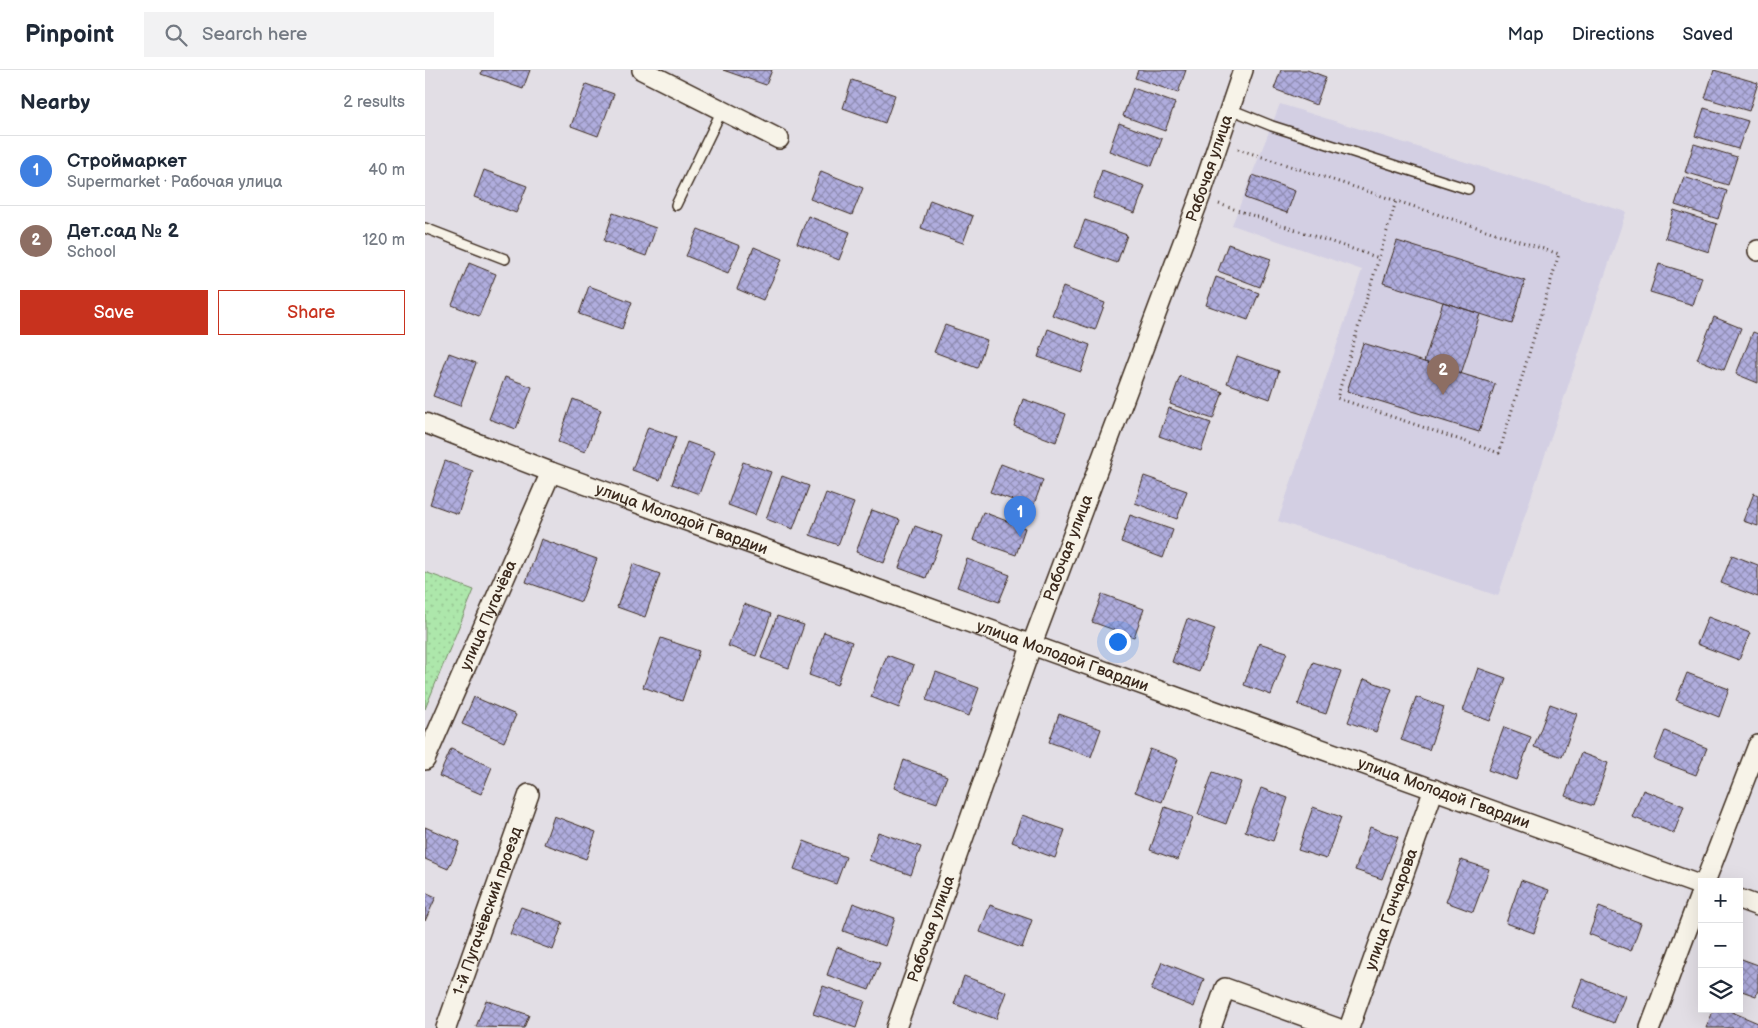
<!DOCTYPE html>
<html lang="en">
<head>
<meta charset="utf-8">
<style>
  :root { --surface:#fff; --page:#f2f2f3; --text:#1f2937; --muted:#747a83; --line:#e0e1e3; --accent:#c8321e }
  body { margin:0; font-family:"Balsamiq Sans",sans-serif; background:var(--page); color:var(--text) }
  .controls { position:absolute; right:15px; bottom:15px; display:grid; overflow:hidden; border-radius:0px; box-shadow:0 5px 20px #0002 }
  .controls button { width:45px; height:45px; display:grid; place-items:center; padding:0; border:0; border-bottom:1px solid var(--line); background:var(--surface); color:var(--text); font:25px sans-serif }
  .you { position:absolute; left:692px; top:571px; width:18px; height:18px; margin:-12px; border:4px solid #fff; border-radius:50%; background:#1a73e8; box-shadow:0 0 0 8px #1a73e833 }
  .badge { display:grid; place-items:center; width:32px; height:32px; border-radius:50%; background:var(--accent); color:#fff; font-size:16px; font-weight:700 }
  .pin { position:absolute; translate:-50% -41px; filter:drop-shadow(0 1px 2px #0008) }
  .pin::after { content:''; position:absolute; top:26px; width:18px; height:15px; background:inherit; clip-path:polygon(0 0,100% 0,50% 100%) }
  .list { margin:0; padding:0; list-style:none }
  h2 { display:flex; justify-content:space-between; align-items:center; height:65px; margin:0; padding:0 20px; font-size:21px }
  h2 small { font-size:16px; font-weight:400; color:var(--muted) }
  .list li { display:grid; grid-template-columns:32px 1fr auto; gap:15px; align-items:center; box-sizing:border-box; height:70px; padding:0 20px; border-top:1px solid var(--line) }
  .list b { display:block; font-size:19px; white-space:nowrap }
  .list p { margin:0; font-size:16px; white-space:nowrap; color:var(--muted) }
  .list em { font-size:16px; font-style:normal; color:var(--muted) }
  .actions { display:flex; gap:10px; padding:15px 20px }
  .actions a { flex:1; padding:11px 0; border:1px solid var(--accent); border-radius:0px; text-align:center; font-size:18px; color:var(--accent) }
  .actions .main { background:var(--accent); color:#fff }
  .icon { flex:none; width:28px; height:28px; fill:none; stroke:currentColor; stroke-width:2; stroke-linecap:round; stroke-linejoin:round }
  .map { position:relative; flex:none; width:1333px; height:958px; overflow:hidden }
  header { display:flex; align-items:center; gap:30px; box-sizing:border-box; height:70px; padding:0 25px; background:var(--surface); border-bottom:1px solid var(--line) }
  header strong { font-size:24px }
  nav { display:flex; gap:28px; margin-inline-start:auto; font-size:18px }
  .search { width:350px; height:45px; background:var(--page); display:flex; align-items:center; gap:12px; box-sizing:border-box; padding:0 18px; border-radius:0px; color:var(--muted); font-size:19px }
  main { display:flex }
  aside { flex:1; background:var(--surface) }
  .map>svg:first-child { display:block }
</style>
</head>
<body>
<header>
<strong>Pinpoint</strong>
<div class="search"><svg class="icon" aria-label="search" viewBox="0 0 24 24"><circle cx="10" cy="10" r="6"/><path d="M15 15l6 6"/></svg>Search here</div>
<nav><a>Map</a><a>Directions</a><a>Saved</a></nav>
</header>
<main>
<aside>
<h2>Nearby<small>2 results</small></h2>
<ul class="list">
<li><span class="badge" style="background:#3f7fe0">1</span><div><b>Строймаркет</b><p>Supermarket · Рабочая улица</p></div><em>40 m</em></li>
<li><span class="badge" style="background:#8d6e63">2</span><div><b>Дет.сад № 2</b><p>School</p></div><em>120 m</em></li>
</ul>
<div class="actions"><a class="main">Save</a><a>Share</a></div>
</aside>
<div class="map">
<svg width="1333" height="958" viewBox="0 0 1333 958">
  <defs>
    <pattern id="park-dots" width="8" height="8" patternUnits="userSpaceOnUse" patternTransform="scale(1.25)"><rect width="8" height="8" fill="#ade7ab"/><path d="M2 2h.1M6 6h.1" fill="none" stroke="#96c693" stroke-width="1.8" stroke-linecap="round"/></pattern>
    <pattern id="building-cross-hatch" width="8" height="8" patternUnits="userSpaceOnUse" patternTransform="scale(1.25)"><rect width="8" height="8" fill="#b0adde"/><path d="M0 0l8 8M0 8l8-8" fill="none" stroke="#908db3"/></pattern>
  </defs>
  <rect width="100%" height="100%" fill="#e2dee5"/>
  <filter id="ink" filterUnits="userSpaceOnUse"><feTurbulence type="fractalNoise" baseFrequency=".02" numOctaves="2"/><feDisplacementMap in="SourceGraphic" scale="10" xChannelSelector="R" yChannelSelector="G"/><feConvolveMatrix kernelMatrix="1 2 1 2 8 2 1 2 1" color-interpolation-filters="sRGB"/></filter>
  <g filter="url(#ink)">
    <path fill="#d3cfe3" d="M855 34 1201 142 1073 526 853 451 937 200 807 155Z"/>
    <path fill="url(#park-dots)" stroke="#748864" d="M0 502 49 520 0 639Z"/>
    <path fill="url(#building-cross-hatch)" stroke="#3b2a1e" d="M57 0H105L98 19 56 4Z
      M298 0H347L341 15Z
      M713 0H761L753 23 710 8Z
      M856 0H882L901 7 891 35 849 19Z
      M1289 0 1333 13 1324 41 1280 28Z
      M427 10 470 25 460 53 418 38Z
      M161 14 189 24 173 66 146 56Z
      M708 18 750 33 740 61 698 46Z
      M1279 38 1323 51 1313 79 1270 66Z
      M694 53 737 69 727 96 684 81Z
      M1269 74 1312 87 1303 115 1260 102Z
      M59 100 102 116 91 143 49 127Z
      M677 100 720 116 710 143 668 128Z
      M396 101 438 118 427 145 385 129Z
      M828 105 870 121 862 143 820 128Z
      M1259 107 1302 121 1293 149 1250 135Z
      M505 130 548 146 538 173 496 158Z
      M1249 140 1292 154 1284 182 1240 168Z
      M188 143 231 158 221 186 179 171Z
      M383 146 425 162 414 190 372 173Z
      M660 150 702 165 692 193 650 177Z
      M273 159 315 176 303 203 261 186Z
      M972 171 1100 211 1087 254 958 213Z
      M803 174 846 189 835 217 793 201Z
      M329 177 357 189 338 230 312 219Z
      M44 193 71 204 54 246 27 235Z
      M1234 194 1277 207 1268 235 1225 222Z
      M791 207 834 223 823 250 781 235Z
      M164 216 207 232 197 259 154 244Z
      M638 217 680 233 670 260 627 245Z
      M1018 232 1055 244 1036 304 999 292Z
      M1289 247 1316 258 1299 300 1272 289Z
      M520 255 562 270 552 298 509 282Z
      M623 259 665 275 656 302 613 287Z
      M1328 262 1333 264V313L1311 304Z
      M938 273 1070 314 1054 362 922 321Z
      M24 283 51 293 35 336 8 326Z
      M812 286 854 301 845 329 802 313Z
      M755 306 798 322 788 349 745 334Z
      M80 307 107 317 91 359 64 349Z
      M148 329 176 340 160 382 133 372Z
      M598 329 641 344 631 372 589 356Z
      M744 338 786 353 776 381 734 366Z
      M223 357 251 367 235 410 207 400Z
      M262 372 290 382 274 424 247 414Z
      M20 391 48 401 33 444 5 434Z
      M318 392 346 402 330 445 303 435Z
      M576 394 618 410 608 437 565 422Z
      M357 406 384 416 368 459 341 449Z
      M719 406 762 421 752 449 710 433Z
      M401 423 429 433 413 475 385 465Z
      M1329 423 1333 425V456L1318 451Z
      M447 440 475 450 459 493 431 482Z
      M558 442 600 458 591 485 548 470Z
      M705 445 748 460 738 488 696 472Z
      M490 456 517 466 501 508 474 498Z
      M116 469 172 489 156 532 101 512Z
      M1307 485 1333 495V527L1296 513Z
      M542 489 585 505 574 532 532 517Z
      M208 494 235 504 220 547 192 537Z
      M677 524 719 539 709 567 667 552Z
      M319 534 346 544 331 586 303 576Z
      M352 546 379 555 364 598 336 588Z
      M1283 547 1325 563 1314 590 1272 574Z
      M762 549 790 559 774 602 747 592Z
      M399 562 427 572 412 615 384 605Z
      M236 568 274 581 257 631 218 617Z
      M834 573 862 582 846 625 819 615Z
      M462 585 489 595 474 638 446 627Z
      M888 592 916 601 901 644 873 635Z
      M1053 598 1081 608 1065 651 1038 641Z
      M511 602 554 618 544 646 501 630Z
      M1262 603 1304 619 1294 647 1251 630Z
      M939 609 967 619 951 662 923 652Z
      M49 627 91 645 79 672 37 654Z
      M991 627 1019 637 1004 680 976 670Z
      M1125 634 1152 644 1137 687 1109 677Z
      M634 644 676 659 666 687 624 672Z
      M1079 657 1106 667 1091 710 1063 700Z
      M1240 661 1282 678 1271 705 1229 689Z
      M26 679 67 697 56 724 14 706Z
      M725 679 753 689 737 732 710 722Z
      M1156 683 1183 693 1168 736 1140 726Z
      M479 690 522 706 512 733 469 718Z
      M788 702 816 712 801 754 773 744Z
      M836 718 863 728 848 771 820 761Z
      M1218 720 1259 736 1249 763 1207 747Z
      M740 737 768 747 753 790 725 780Z
      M888 737 916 747 901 789 873 780Z
      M597 745 640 760 630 788 587 772Z
      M129 746 171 762 161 789 119 774Z
      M0 757 35 772 23 799 0 789Z
      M945 757 973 767 957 809 930 800Z
      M453 762 496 777 486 805 444 790Z
      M379 771 421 787 411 814 369 799Z
      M1036 790 1064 799 1048 842 1021 832Z
      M1096 810 1124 820 1109 863 1081 853Z
      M0 822 11 827 0 851Z
      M428 833 470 848 460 876 418 861Z
      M565 835 607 850 597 878 555 862Z
      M96 837 138 852 128 880 85 864Z
      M1174 837 1216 853 1206 881 1164 864Z
      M412 877 455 893 444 920 402 905Z
      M1314 888 1333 895V920L1331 926 1314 920Z
      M737 892 779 909 769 937 726 920Z
      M539 906 581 922 571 949 529 934Z
      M1157 909 1200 926 1189 953 1147 937Z
      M398 916 440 931 431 958 388 944Z
      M61 930 104 945 99 958 51 957Z
      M1289 939H1300L1333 953 1330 958H1281Z"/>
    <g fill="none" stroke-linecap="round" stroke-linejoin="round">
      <g stroke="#3b2a1e" stroke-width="12">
        <path id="service" d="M805 39 847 56 1043 119
          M251 135 297 40
          M0 158 80 189"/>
      </g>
      <g stroke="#3b2a1e" stroke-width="22">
        <g id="minor">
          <path d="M217 0 354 69"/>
          <path d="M1333 180V181"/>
          <path id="s1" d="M0 353 126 402 1277 816"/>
          <path id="s2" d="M0 690 126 402"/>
          <path d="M1280 812 1333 675"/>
          <path d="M1314 829 1333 836"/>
          <path id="s3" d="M21 958 104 724"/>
          <path id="s4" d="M471 958 607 574 775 127 818 0"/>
          <path d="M786 958 800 918 912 958"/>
          <path id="s5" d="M924 958 1009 719"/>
          <path d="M1225 958 1277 820"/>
        </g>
      </g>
      <path stroke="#3b2a1e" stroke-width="3" stroke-dasharray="1 4" stroke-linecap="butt" d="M813 79 1134 184 1074 383 912 328 971 131
        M794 134 954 188"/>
      <use href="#service" stroke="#f7f3e8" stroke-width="9"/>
      <use href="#minor" stroke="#f7f3e8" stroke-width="19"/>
    </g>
  </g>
  <g text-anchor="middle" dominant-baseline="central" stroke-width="4.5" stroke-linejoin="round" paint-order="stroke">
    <g font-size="16" fill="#3b2a1e" stroke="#f7f3e8">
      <text stroke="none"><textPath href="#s4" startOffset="915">Рабочая улица</textPath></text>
      <text stroke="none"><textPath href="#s1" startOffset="274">улица Молодой Гвардии</textPath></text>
      <text stroke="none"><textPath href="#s4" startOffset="510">Рабочая улица</textPath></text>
      <text stroke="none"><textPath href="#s2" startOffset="158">улица Пугачёва</textPath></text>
      <text stroke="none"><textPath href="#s1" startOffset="679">улица Молодой Гвардии</textPath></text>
      <text stroke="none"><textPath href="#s1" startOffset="1084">улица Молодой Гвардии</textPath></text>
      <text stroke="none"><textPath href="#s5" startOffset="126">улица Гончарова</textPath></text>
      <text stroke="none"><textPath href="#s3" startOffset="124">1-й Пугачёвский проезд</textPath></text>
      <text stroke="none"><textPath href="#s4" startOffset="105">Рабочая улица</textPath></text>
    </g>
  </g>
</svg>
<div class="controls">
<button>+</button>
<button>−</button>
<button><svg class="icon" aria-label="layers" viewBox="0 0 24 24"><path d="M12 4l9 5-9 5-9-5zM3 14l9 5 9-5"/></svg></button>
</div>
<div class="you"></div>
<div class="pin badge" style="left:595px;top:467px;background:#3f7fe0">1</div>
<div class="pin badge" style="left:1018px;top:325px;background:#8d6e63">2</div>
</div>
</main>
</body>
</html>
